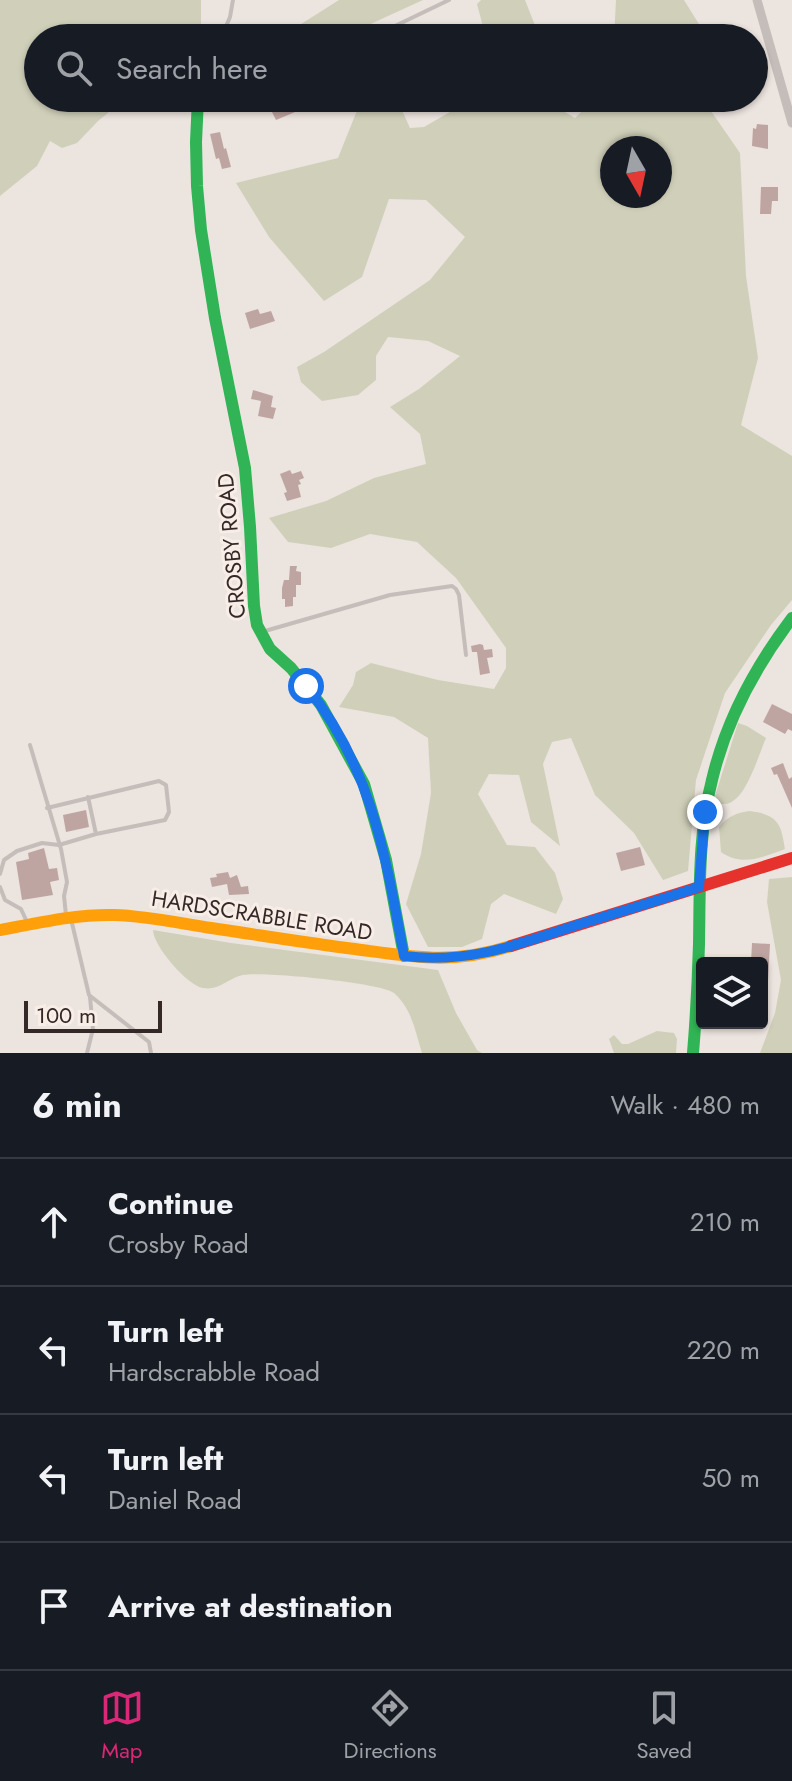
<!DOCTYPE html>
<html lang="en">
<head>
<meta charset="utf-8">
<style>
  :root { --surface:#171b24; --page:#242831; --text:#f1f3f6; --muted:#9ea1a6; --line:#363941; --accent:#db2777 }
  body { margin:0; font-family:Jost,sans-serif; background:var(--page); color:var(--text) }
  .controls { position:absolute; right:24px; bottom:24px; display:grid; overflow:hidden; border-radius:8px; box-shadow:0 2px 6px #0004 }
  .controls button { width:72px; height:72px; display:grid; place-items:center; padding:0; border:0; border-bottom:2px solid var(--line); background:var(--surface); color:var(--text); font:40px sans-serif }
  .compass { position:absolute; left:600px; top:136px; width:72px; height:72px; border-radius:50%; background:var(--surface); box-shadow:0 2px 6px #0004; rotate:171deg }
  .scale { position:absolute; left:24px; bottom:20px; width:138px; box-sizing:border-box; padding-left:8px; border:4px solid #352927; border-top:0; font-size:22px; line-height:28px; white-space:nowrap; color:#352927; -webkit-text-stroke:6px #f9eee7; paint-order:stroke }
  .stop { position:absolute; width:24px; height:24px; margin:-18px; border:6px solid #1a73e8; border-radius:50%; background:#fff }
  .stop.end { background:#1a73e8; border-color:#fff; box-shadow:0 2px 8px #0008 }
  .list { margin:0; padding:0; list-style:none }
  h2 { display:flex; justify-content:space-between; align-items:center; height:104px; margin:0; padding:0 32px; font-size:34px }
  h2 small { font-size:26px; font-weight:400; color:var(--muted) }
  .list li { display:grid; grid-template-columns:52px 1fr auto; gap:24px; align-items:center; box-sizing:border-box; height:128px; padding:0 32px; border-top:2px solid var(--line) }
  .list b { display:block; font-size:30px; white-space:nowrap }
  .list p { margin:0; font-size:26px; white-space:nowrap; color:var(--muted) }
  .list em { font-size:26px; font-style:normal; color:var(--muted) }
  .icon { flex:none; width:44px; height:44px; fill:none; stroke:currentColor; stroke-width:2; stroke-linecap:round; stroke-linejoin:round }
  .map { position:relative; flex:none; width:792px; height:1053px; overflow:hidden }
  .search { position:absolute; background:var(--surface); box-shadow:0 2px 6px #0004; left:24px; right:24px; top:24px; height:88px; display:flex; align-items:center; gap:20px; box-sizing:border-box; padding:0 28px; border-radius:44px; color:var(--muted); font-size:30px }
  .sheet { height:616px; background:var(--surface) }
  nav { display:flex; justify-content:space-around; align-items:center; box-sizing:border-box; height:112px; border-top:2px solid var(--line); background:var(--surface); font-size:22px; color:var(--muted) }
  nav a { display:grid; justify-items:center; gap:4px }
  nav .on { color:var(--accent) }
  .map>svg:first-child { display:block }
</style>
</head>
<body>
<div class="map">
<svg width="792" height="1053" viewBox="0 0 792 1053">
  <rect width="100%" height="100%" fill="#ece4df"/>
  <path fill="#d0d0ba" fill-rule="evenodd" d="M0 0H201V38H38V98H126L98 121 77 143 62 148 50 141 37 166 0 196Z
    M339 0H423L340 38H279Z
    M481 0H525L540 38H486L477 4Z
    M616 0H684L702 29V38H614Z
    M362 98C398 98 396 96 410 128L424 127 474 98H553L555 106 575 118 595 98H702L740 153 746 276 758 358 741 425 792 456V600L771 625 725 693 696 780 688 871 663 880 634 833 595 795 571 738 552 742 543 764 560 846 531 822 519 775 489 774 478 794 507 845 535 847 555 873 563 899 556 914 504 894 491 904 482 939 462 947H428L406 904 421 854 431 793 428 738 394 717 339 707 353 685 356 672 371 663 438 680 494 689 506 668V648L456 578 417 542 370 534 331 548 288 542 269 518 326 501 374 478 426 464 420 434 390 407 419 389 460 356 428 341 388 337 376 356V380L358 395 322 401 301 382 297 367 324 352 430 280 465 237 426 200 389 199 362 277 324 301 269 237 236 183 338 158ZM612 148H660V196H612Z
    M738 723 747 726 766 738C759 754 748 792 733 801 729 804 726 804 721 804L715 796Z
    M750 811C778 815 781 823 785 849 763 857 742 867 721 852L719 827C728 816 736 813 750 811Z
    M792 877V1053H760L775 1013 781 980 767 902 769 879Z
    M153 930 231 943 438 970 456 1013 477 1050 482 1053H422C415 1031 412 1009 394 993 383 983 261 971 243 975 228 978 219 991 203 988 188 986 153 946 153 930Z
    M657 1031 674 1033 677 1039 676 1053H614L609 1039 614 1035 622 1044H628Z"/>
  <path fill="#bfa5a1" d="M295 98H303L307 107 276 120 271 110Z
    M757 124 768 125V149L752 146 753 128 756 129Z
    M220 132 224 149 226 148 231 167 222 169 219 158 216 159 210 134Z
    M761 187H778V201H772L771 214H760Z
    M258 309 260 314 271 311 275 321 250 329 245 313Z
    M253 390 273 396 271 407 276 408 273 419 258 416 261 401 251 399Z
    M290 470 292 474 301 471 304 478 299 480 301 484 298 485 301 497 287 501 284 493 287 492 280 474Z
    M290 566H297L296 571 301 572V585H296V597H293V606L285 607V599H282V588L284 580H289Z
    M480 644 483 645 484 650 492 649 493 657 487 658 490 673 480 675 477 652H472L471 646Z
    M772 704 792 714V731L788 729 785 734 763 722Z
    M783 763 789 779 792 777V808L777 774 774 775 771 768Z
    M86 810 89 827 66 832 63 815Z
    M640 847 645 865 621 871 616 853Z
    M44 848 49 869 57 868 59 880 50 882 53 895 22 900 16 862 29 859 28 853Z
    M228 872 230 878 237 875 241 887 248 886 249 894 229 895 227 884 212 887 210 878 217 877 216 874Z
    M752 943 770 944 768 981H762V963H751Z"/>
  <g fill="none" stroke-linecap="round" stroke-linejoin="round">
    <path stroke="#c5bdb9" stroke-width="4" d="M221 38 230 17 233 0
      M370 38 449 0
      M199 111 229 98
      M265 631 390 595 452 586 456 589 459 595 466 655
      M30 745 61 849 67 882 64 896 66 915
      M88 797 96 834
      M0 874 4 860 17 851 42 843 59 845 96 834 165 820 169 812 166 785 159 781 47 808
      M0 887 5 900 21 909 27 922
      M71 919 89 995 149 1042 151 1053
      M87 1053 93 1029 90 997"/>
    <path stroke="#c5bdb9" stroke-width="9" d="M757 0 792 123"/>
    <path stroke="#30b455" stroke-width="12" d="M198 98 196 142 197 186 201 230 215 318 245 468 250 527 254 606 257 625 270 649 291 668 321 705 364 784 386 860 404 956
      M693 1053C696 1017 698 980 699 944 700 889 698 834 712 780 726 720 755 667 792 618"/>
    <path stroke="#ff9f0a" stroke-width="12" d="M0 930C38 923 76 914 114 915 147 916 179 923 211 928 259 935 307 943 355 949 414 957 452 965 511 946"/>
    <path stroke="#e5322d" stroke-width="12" d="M511 946 792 858"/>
  </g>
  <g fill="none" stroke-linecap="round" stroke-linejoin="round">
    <path stroke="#1a73e8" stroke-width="10" d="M306 686C372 767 386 858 404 956 469 964 520 944 580 924 620 912 660 900 699 887L705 812"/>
  </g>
  <g text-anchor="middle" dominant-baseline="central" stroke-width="6" stroke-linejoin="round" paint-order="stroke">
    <g font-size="22" fill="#352927" stroke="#f9eee7">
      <text transform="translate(231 546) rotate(-95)">CROSBY ROAD</text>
      <text transform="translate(262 915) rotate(9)">HARDSCRABBLE ROAD</text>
    </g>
  </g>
</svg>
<div class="controls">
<button><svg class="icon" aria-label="layers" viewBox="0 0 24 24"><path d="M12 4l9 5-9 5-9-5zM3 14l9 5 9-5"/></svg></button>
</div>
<svg class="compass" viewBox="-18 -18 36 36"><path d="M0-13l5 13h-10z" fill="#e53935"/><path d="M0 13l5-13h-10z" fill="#9ea1a6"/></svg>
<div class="scale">100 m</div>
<div class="stop" style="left:306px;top:686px"></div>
<div class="stop end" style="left:705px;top:812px"></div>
<div class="search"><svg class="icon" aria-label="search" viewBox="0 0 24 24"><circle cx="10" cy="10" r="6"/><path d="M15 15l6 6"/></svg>Search here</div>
</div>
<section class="sheet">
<h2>6 min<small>Walk · 480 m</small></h2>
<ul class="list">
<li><svg class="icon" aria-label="ahead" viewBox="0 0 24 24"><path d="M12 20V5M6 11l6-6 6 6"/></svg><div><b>Continue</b><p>Crosby Road</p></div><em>210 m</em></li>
<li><svg class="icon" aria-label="left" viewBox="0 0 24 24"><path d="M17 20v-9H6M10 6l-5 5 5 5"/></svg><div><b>Turn left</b><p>Hardscrabble Road</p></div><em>220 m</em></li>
<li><svg class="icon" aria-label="left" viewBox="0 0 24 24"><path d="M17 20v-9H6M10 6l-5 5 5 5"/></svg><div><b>Turn left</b><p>Daniel Road</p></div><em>50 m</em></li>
<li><svg class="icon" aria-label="arrive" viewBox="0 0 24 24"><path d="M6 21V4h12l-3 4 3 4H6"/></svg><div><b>Arrive at destination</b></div></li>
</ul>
</section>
<nav>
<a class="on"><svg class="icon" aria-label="map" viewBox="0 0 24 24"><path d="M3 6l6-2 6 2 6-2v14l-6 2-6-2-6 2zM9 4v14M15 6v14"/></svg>Map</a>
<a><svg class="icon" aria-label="directions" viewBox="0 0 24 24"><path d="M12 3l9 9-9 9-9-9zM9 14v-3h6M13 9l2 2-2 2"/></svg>Directions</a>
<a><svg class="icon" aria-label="saved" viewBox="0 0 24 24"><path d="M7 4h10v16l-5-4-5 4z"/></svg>Saved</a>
</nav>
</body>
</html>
